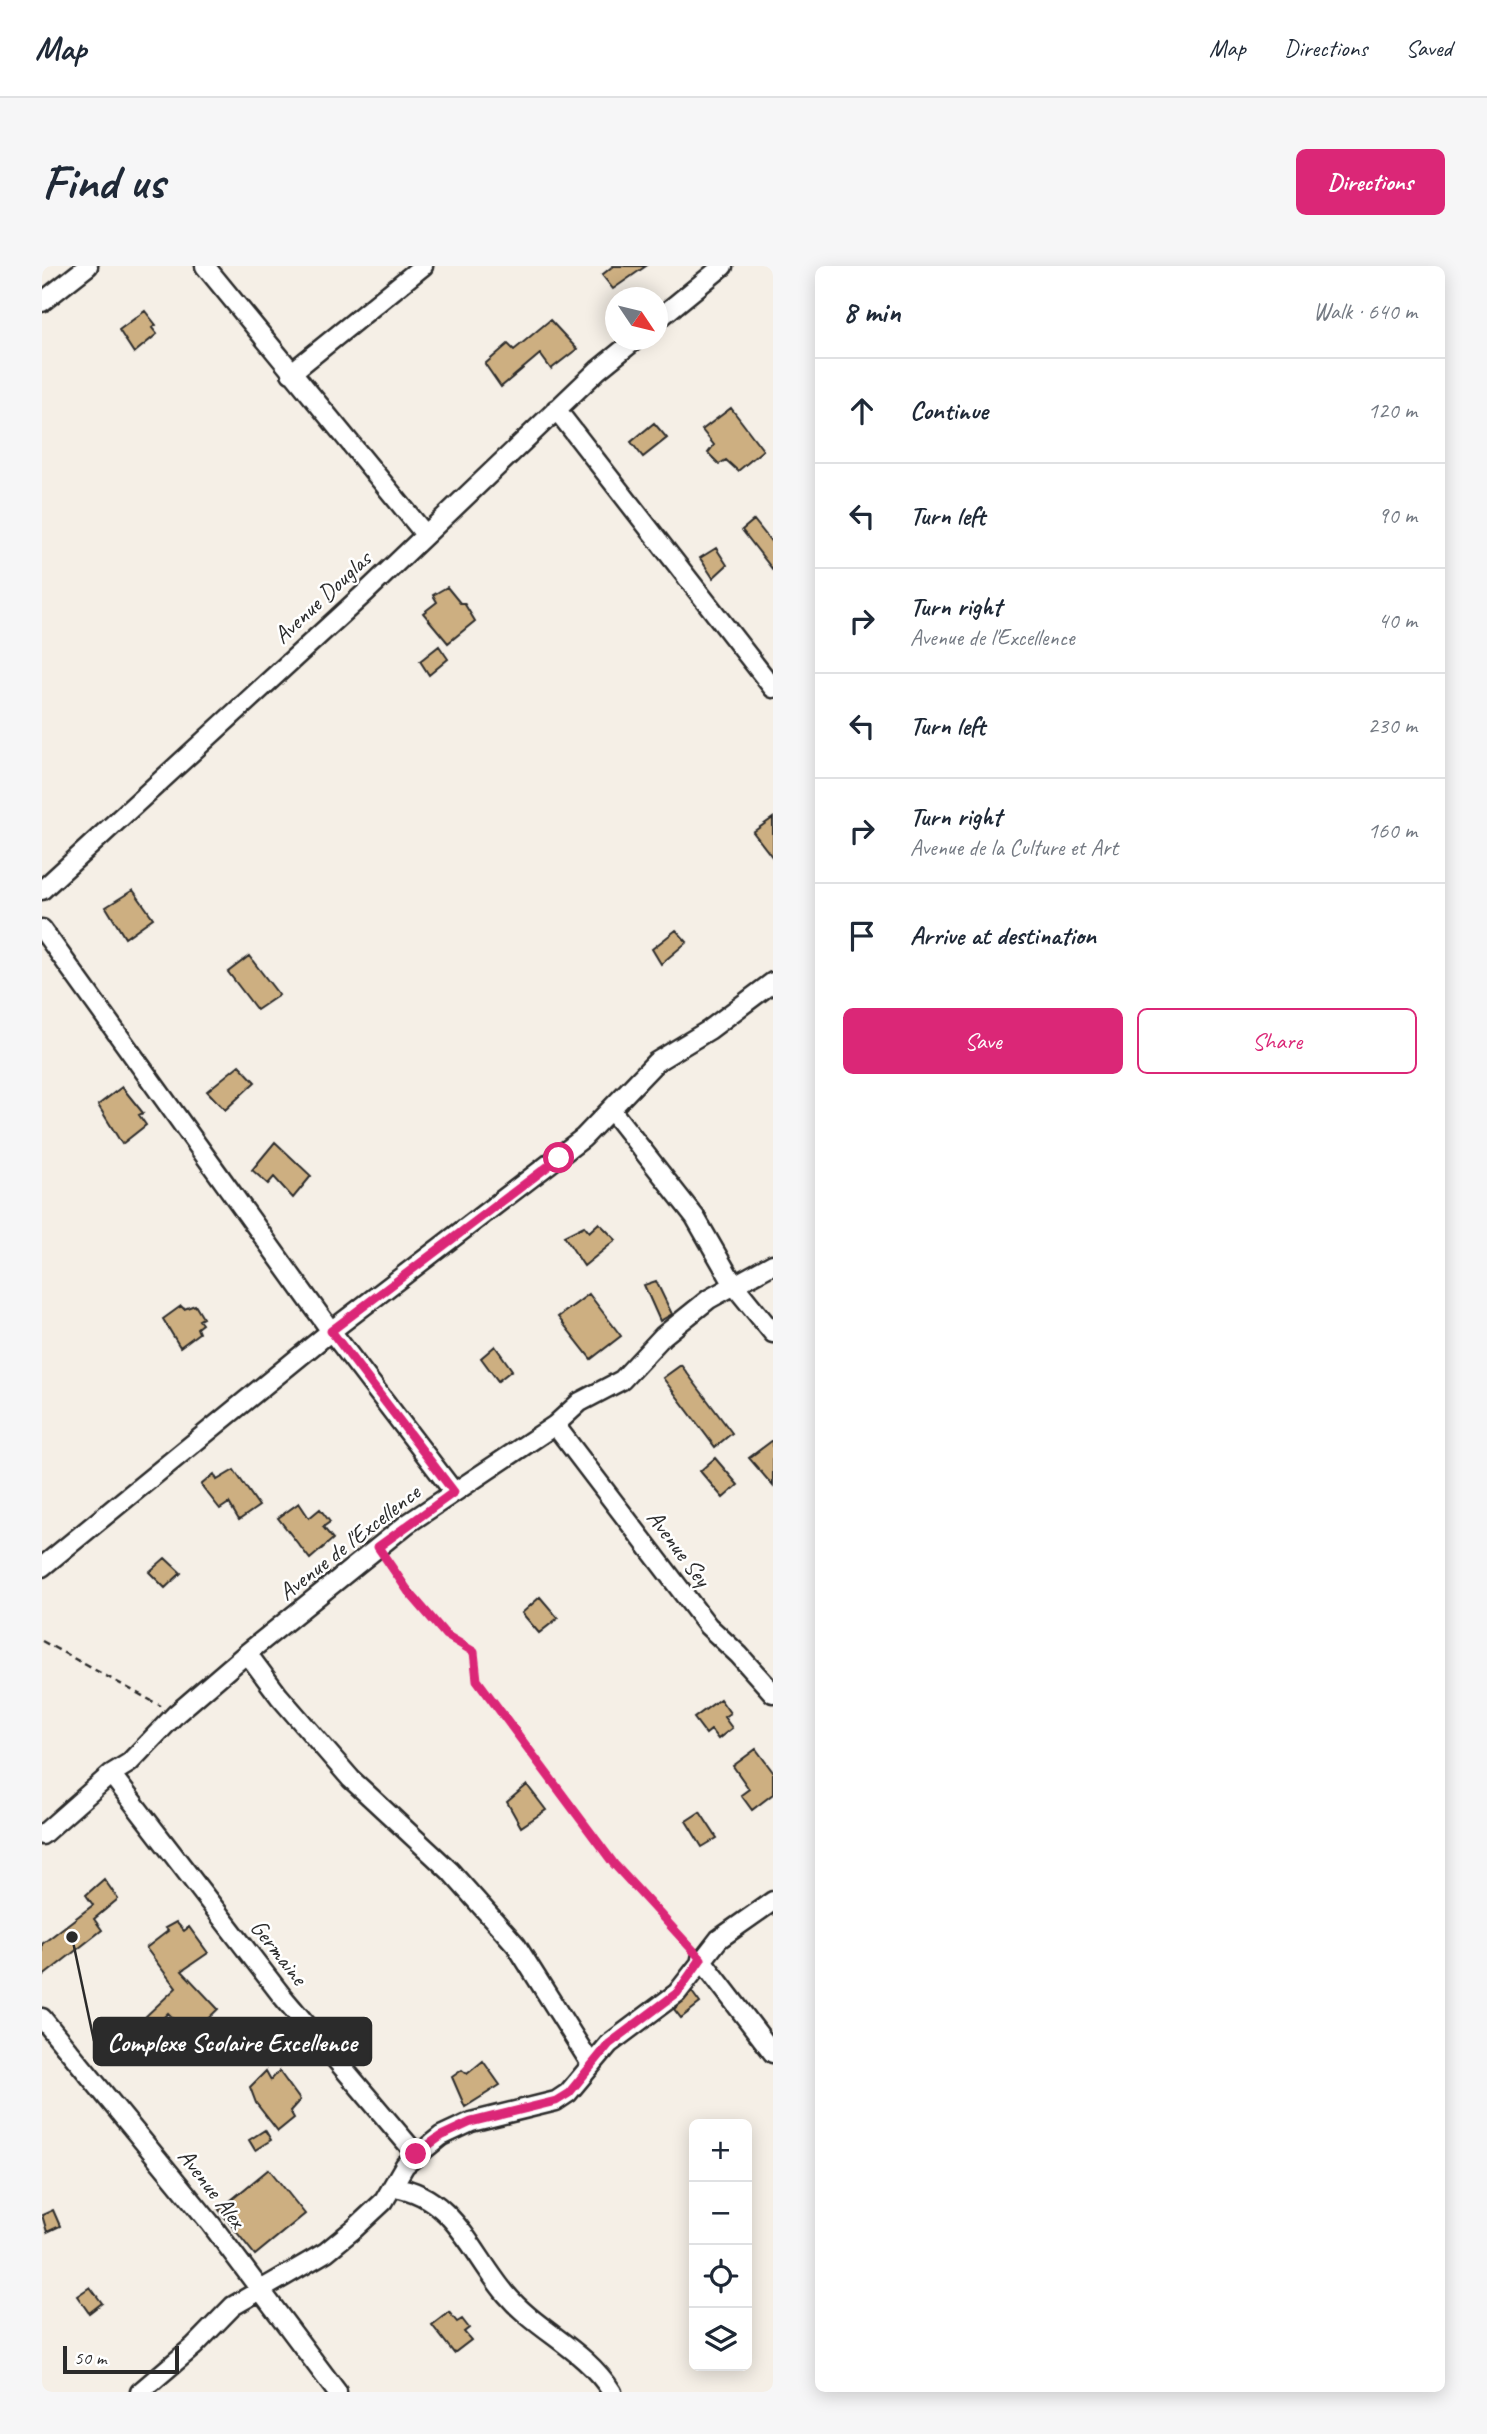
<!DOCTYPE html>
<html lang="en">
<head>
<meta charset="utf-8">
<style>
  :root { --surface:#fff; --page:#f6f6f7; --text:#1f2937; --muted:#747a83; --line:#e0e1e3; --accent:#db2777 }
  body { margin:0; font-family:Caveat,sans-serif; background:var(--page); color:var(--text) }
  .controls { position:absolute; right:21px; bottom:21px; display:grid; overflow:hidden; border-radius:10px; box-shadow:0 4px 18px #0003 }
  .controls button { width:63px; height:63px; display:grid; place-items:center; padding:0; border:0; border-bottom:2px solid var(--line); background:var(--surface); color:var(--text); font:35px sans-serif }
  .compass { position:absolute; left:563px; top:21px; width:63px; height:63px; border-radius:50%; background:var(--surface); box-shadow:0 4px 18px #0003; rotate:125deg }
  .scale { position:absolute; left:21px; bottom:18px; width:116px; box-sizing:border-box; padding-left:7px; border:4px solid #2b2b2b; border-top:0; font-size:19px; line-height:24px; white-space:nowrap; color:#2b2b2b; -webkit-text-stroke:5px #fff; paint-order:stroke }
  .stop { position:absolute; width:21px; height:21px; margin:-16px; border:5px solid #db2777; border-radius:50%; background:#fff }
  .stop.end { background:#db2777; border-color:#fff; box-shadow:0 2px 7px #0008 }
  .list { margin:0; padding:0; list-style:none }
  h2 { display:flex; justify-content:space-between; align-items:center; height:91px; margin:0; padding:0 28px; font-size:30px }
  h2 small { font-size:23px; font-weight:400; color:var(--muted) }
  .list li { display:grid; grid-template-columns:46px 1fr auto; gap:21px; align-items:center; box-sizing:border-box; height:105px; padding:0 28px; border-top:2px solid var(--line) }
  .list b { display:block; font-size:26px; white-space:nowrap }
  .list p { margin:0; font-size:23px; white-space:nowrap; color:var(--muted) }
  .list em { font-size:23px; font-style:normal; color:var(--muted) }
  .actions { display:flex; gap:14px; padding:21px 28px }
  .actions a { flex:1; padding:16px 0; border:2px solid var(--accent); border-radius:10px; text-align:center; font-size:24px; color:var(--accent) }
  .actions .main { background:var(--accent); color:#fff }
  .icon { flex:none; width:38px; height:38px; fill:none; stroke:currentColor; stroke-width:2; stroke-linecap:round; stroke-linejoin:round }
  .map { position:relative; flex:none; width:731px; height:2126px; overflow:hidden; border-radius:10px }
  header { display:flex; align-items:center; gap:42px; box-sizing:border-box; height:98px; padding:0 35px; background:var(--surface); border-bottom:2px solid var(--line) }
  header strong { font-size:33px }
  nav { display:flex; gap:38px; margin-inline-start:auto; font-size:24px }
  .intro { display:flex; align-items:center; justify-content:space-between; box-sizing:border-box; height:168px; padding:0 42px }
  h1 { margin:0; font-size:49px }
  .button { padding:18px 32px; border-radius:10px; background:var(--accent); color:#fff; font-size:24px; font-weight:700 }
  main { display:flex; gap:42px; padding:0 42px }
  aside { flex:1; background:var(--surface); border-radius:10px; box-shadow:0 4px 18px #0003 }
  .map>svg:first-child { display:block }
</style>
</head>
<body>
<header>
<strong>Map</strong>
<nav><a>Map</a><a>Directions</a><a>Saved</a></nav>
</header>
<div class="intro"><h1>Find us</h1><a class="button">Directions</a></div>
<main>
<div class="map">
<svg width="731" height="2126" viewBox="0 0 731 2126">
  <rect width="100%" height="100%" fill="#f5efe6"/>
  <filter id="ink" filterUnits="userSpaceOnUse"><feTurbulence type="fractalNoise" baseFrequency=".0143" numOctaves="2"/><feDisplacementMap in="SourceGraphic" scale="14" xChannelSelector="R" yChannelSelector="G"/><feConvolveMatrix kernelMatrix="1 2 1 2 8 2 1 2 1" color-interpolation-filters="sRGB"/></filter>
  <g filter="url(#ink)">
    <path fill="#cdaf81" stroke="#2b2b2b" stroke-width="2" d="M571 0H604L571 23 560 9Z
      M103 45 114 59 110 62 115 68 92 87 77 64Z
      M508 54 535 83 509 103 498 88 459 121 443 98 466 78 472 84Z
      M689 142 721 184 696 205 684 194 677 198 666 187 672 179 660 164Z
      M612 157 625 172 601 191 589 176Z
      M712 254 731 278V304L700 264Z
      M674 282 685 299 671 312 658 292Z
      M405 321 418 337H422L433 355 406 377 381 347 395 336 391 329Z
      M397 380 406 393 387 409 378 395Z
      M731 552V592L711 566Z
      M91 624 111 652 83 672 64 641Z
      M634 664 645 676 619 698 610 683Z
      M207 690 237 729 215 744 186 706Z
      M197 799 213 816 183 844 165 825Z
      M80 821 101 847 97 849 104 859 80 878 56 839Z
      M233 876 269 910 251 932 232 911 226 918 210 904Z
      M557 957 574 974 542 1000 522 970 542 960 547 966Z
      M614 1015 630 1048 618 1055 602 1019Z
      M547 1028 579 1070 549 1093 516 1051Z
      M153 1039 161 1052 157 1054 160 1058 155 1062 157 1067 138 1081 121 1053 139 1040 142 1043Z
      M453 1080 470 1104 456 1115 439 1092Z
      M639 1099 690 1167 673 1181 621 1112Z
      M731 1174V1220L707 1192Z
      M673 1192 696 1219 681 1232 658 1205Z
      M192 1204 217 1240 197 1254 187 1237 178 1243 159 1219 172 1208 175 1214Z
      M257 1237 267 1252 278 1243 288 1256 281 1261 291 1273 268 1293 236 1252Z
      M123 1292 139 1307 123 1322 107 1306Z
      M498 1331 516 1352 497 1367 480 1347Z
      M678 1433 688 1447 682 1451 690 1462 676 1473 669 1464 664 1468 652 1452Z
      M714 1483 731 1506V1528L710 1544 699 1529 707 1523 691 1500Z
      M485 1519 504 1544 479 1561 465 1536Z
      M658 1546 675 1572 660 1581 644 1555Z
      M62 1613 76 1633 52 1653 60 1664 0 1711V1678L51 1639 44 1629Z
      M134 1656 142 1665 147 1661 166 1687 140 1705 176 1743 148 1770 126 1747 113 1760 104 1750 134 1722 104 1682 126 1665 123 1662Z
      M650 1726 658 1737 639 1752 632 1743Z
      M441 1795 458 1819 423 1841 410 1811 420 1804 425 1808Z
      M224 1805 229 1814 237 1805 258 1834 248 1845 252 1852 236 1865 214 1837 208 1821Z
      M223 1864 229 1874 213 1884 207 1874Z
      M227 1903 263 1948 213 1989 177 1944Z
      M11 1944 18 1960 5 1966 0 1949Z
      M48 2021 60 2037 47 2047 35 2030Z
      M407 2046 415 2056 420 2053 427 2062 422 2066 429 2074 412 2087 390 2059Z"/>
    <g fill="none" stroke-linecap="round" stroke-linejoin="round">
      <g stroke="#2b2b2b" stroke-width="23">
        <path id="minor" d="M163 0 382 267
          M0 36 46 0
          M615 54 681 0
          M249 107 381 0
          M514 143 731 422
          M0 624 324 326 556 104 593 74
          M0 663 289 1065 412 1226
          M569 844 653 951 692 1019 731 1067
          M513 1159 666 1360 697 1389 731 1427
          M0 1301 289 1065 541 872 614 796 667 764 731 716
          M205 1387 237 1430 309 1513 408 1605 474 1679 549 1798
          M69 1508 240 1730 374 1888
          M0 1569 69 1508 87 1497 134 1448 205 1387 365 1258 513 1159 538 1136 580 1114 621 1070 667 1033 731 998
          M659 1693 731 1787
          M0 1752 169 1958 295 2126
          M352 1921C411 1929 430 1988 464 2028 495 2065 543 2083 570 2126
          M98 2126 152 2080 191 2040 284 1986 312 1963 342 1935 363 1899 399 1870 429 1856 514 1835 526 1827 567 1778 635 1727 677 1673 731 1635"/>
      </g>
      <path stroke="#2b2b2b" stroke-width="2.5" stroke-dasharray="7 5" stroke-linecap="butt" d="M345 1294 404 1369 432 1386 435 1414 572 1598 649 1683
        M0 1375 119 1440"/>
      <use href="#minor" stroke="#fff" stroke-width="18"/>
    </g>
  </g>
  <g fill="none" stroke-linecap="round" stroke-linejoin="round" filter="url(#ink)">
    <path stroke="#db2777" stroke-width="9" d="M374 1888 399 1870 429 1856 514 1835 527 1827 567 1778 635 1727 659 1693 572 1598 435 1414 432 1386 404 1369 366 1325 336 1281 412 1226 289 1065 517 892"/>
  </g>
  <g text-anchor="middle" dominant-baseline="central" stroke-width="5" stroke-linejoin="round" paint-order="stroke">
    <g font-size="24" fill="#2b2b2b" stroke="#fff">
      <text transform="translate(280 331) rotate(-43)">Avenue Douglas</text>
      <text transform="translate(307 1276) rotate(-38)">Avenue de l'Excellence</text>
      <text transform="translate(637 1282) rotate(53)">Avenue Sey</text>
      <text transform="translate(237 1686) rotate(52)">Germaine</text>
      <text transform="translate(170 1922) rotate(52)">Avenue Alex</text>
    </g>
  </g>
  <path fill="none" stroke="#2b2b2b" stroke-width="2.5" d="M30 1671L52 1775"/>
  <circle fill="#2b2b2b" stroke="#fff" stroke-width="2.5" cx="30" cy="1671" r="7"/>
  <rect fill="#2b2b2b" stroke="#2b2b2b" stroke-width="2.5" x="52" y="1752" width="277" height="47" rx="7"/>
  <g font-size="26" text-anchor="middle" font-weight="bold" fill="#fff">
    <text x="190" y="1785">Complexe Scolaire Excellence</text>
  </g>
</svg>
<div class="controls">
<button>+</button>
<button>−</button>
<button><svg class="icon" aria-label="locate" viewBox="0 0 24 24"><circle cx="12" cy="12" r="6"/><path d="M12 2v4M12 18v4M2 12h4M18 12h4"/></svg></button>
<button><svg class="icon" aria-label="layers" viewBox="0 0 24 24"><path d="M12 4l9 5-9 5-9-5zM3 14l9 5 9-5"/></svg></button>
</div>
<svg class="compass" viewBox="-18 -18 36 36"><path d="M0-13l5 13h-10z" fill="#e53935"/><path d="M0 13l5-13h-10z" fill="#747a83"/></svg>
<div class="scale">50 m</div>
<div class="stop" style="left:517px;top:892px"></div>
<div class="stop end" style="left:374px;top:1888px"></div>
</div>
<aside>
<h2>8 min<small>Walk · 640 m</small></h2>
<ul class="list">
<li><svg class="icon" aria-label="ahead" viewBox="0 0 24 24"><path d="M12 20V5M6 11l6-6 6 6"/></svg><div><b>Continue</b></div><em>120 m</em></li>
<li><svg class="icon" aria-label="left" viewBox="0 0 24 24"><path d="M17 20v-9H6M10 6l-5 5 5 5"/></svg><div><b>Turn left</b></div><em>90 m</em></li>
<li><svg class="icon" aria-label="right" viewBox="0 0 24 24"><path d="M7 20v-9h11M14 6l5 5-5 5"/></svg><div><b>Turn right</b><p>Avenue de l'Excellence</p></div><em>40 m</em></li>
<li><svg class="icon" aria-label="left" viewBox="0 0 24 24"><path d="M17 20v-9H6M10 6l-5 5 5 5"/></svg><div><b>Turn left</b></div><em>230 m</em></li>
<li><svg class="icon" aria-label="right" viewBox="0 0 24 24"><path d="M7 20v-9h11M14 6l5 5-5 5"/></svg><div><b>Turn right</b><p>Avenue de la Culture et Art</p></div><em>160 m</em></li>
<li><svg class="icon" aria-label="arrive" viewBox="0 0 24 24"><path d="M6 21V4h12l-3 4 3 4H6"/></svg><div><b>Arrive at destination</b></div></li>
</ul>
<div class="actions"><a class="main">Save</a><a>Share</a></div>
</aside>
</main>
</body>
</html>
